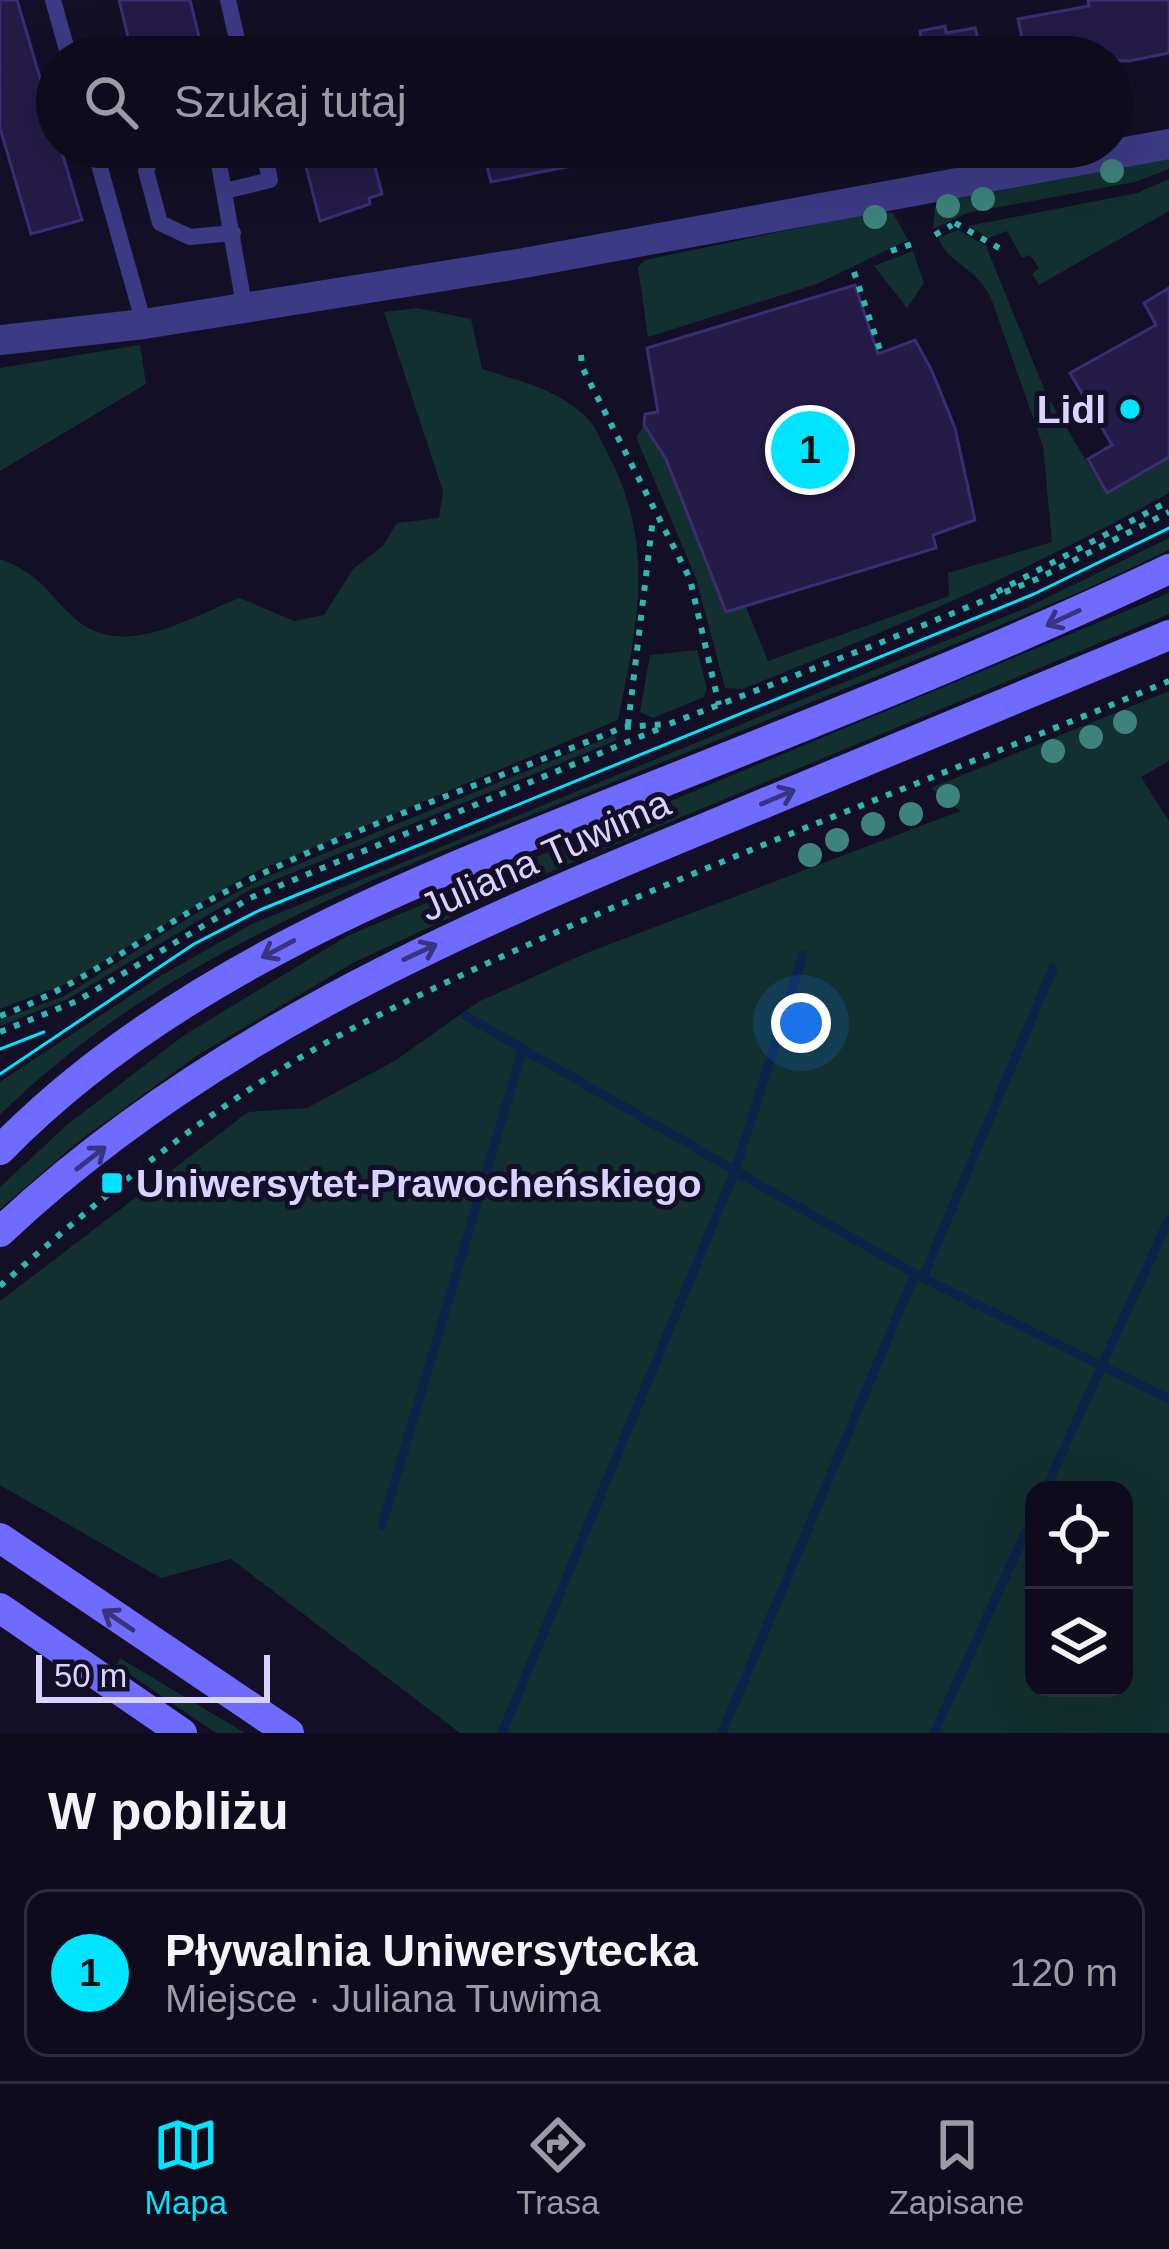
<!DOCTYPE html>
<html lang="pl">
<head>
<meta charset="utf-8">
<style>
  :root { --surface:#0e0b1c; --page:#1c1929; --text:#f1f3f6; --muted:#9b9ba3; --line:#2e2b3b; --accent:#00e5ff }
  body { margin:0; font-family:Arial,sans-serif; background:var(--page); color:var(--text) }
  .controls { position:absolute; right:36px; bottom:36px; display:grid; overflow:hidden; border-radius:24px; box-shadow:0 12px 48px #0002 }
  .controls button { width:108px; height:108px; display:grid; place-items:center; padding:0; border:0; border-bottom:3px solid var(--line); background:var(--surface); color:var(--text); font:60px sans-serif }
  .scale { position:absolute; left:36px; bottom:30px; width:234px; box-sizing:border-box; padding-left:12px; border:6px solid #d9d4ff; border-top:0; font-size:33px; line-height:42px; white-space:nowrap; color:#d9d4ff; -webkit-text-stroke:9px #130f26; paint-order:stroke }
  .you { position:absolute; left:801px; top:1023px; width:42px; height:42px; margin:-30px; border:9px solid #fff; border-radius:50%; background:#1a73e8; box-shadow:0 0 0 18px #1a73e833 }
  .badge { display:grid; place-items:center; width:78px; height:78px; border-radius:50%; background:var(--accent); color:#111; font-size:39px; font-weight:700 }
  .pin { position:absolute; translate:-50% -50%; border:6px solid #fff; box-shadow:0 3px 12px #0006 }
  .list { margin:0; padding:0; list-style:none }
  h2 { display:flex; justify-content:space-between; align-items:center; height:156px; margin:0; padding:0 48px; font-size:51px }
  h2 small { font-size:39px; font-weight:400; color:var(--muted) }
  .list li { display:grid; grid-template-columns:78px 1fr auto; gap:36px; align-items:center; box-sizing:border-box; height:168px; margin:0 24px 24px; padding:0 24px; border:3px solid var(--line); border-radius:24px }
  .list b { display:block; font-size:45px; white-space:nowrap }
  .list p { margin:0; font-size:39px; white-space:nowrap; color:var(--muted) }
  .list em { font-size:39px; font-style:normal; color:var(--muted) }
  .icon { flex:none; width:66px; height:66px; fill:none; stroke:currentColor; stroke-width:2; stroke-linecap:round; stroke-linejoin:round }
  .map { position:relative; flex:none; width:1169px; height:1733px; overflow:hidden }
  .search { position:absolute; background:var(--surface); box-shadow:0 12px 48px #0002; left:36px; right:36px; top:36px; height:132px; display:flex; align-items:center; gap:30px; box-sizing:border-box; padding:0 42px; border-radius:66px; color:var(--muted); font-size:45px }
  .sheet { height:348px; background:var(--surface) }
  nav { display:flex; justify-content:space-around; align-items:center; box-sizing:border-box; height:168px; border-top:3px solid var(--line); background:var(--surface); font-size:33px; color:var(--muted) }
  nav a { display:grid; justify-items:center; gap:6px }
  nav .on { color:var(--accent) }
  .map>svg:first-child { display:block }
</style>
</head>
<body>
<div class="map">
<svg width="1169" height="1733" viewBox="0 0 1169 1733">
  <rect width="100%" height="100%" fill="#130f26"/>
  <path fill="#12302f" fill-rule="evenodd" d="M1169 159V169L1135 182 967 213 933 229 935 207 950 200Z
    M1169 179V211L1039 285 1032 274 1039 268 1030 255 1022 258 1007 231 989 238 968 226 1137 193Z
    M880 211 893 213 908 240 817 284 648 337 638 267 645 260Z
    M958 230 986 246 1047 396 1106 493 1169 457V493C1032 570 889 630 743 689L725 688 696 578 636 437 644 425 666 459 726 612 746 607 768 661 949 596 948 573 1052 542 1043 446 992 301C979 268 949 265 938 238Z
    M913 251 924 283 907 308 874 266Z
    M417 308 471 319 482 369C519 381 561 390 589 420 597 428 601 442 607 452 656 544 638 622 618 720L248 875 63 985 0 1009V559C41 575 43 588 72 616 121 663 189 617 240 598L294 621 324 615 353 569 383 546 397 523 439 518 443 491 384 312Z
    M140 345 146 384 0 471V368Z
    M1169 538V550L1084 590C919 660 752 726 586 793 380 876 161 955 0 1115V1082L10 1075 162 975 252 924 1026 608Z
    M1169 593V614L519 885 353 963 198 1055 79 1141 0 1209V1187L68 1124 183 1036 347 936Z
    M697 650 707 689 704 697 653 718 640 712 650 655Z
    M1169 691V761L1141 777 1169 821V1733H460L231 1559 161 1578 0 1485V1301L248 1112 307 1108 396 1060 478 1002 584 954 960 811 931 788ZM1034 1490H1124V1688H1034Z
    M615 735 617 740 248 891 68 999 0 1026V1020L64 996 195 914 264 878Z
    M120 1658 245 1733H216L116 1665Z"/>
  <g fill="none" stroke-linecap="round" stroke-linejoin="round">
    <path stroke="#0c2248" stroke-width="9" d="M466 1016 915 1274 1169 1399
      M923 1277 1053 968
      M1045 1490 1169 1219
      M382 1525 523 1048
      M502 1733 735 1171 803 955
      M722 1733 915 1274
      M934 1733 1034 1514"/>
  </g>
  <path fill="#241b47" stroke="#3b2d73" stroke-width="3" d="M0 0H17L82 220 31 234 0 128Z
    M119 0H190L204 57H133Z
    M1088 0H1169V53L1129 61 1026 57 1018 19 1089 6Z
    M945 26 946 33 975 28 983 57H823L849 52 848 45 872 40 874 47 921 38 920 31Z
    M301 147H370L382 194 369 198 370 204 320 221Z
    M482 147H666L491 182Z
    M855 285 878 354 915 340 931 369 955 428 975 520 933 535 936 548 726 612 666 459 644 425 645 414 658 412 647 348Z
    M1169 288V457L1107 493 1088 459 1112 445 1070 373 1156 325 1144 303Z"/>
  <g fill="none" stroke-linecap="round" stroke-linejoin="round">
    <path stroke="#2fb8b0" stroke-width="6" stroke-dasharray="6 9" stroke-linecap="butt" d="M955 223 999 248
      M935 235 952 225
      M891 251 912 244
      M854 272 881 353
      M581 355 582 367 690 579 719 705
      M997 592 1169 501
      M628 725 653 518
      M0 1016C85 985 153 928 233 888 358 825 494 780 624 727L669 724 872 646 1037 579 1169 512
      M0 1032 77 1001 250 898 666 726
      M0 1286C112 1188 233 1088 367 1021 626 891 902 793 1169 681"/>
    <path stroke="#3d3a85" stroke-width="16" d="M53 0 69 57
      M228 0 241 57
      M94 147 144 324
      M216 147 244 305
      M153 153 146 171 160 223 190 237 233 233
      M225 191 270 180 263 147"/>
    <path stroke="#3d3a85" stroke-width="30" d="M0 340 144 324 524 263 1169 144"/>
    <path stroke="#6f6bff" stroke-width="30" d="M0 1150C174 972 413 882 639 792 817 721 996 651 1169 569
      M0 1232C202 1041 453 932 707 827 861 763 1015 699 1169 635
      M0 1538 289 1733
      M0 1608 182 1733"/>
    <path stroke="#00e5ff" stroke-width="3" d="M0 1049 44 1032
      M0 1074 194 944 260 910 1034 594 1169 528"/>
  </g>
  <g fill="#3d827b">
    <circle cx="1112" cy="171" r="12"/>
    <circle cx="983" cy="199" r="12"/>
    <circle cx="948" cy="206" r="12"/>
    <circle cx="875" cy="217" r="12"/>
    <circle cx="1125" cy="722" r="12"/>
    <circle cx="1091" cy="737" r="12"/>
    <circle cx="1053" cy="751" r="12"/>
    <circle cx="948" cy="796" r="12"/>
    <circle cx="911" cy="814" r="12"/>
    <circle cx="873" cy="824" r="12"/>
    <circle cx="837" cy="840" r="12"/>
    <circle cx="810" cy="855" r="12"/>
  </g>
  <defs><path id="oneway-shaft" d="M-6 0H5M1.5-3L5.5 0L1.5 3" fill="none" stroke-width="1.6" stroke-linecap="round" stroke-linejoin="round" transform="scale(3)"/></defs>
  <g stroke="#38347d">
    <use href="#oneway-shaft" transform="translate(1063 618) rotate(155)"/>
    <use href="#oneway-shaft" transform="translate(778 797) rotate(-23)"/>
    <use href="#oneway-shaft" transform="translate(278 949) rotate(152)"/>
    <use href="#oneway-shaft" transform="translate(420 952) rotate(-25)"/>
    <use href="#oneway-shaft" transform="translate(91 1158) rotate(-38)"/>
    <use href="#oneway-shaft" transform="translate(118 1620) rotate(-146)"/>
  </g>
  <g fill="#00e5ff" stroke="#130f26" stroke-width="4.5">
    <circle cx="1130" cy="409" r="12"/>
    <rect x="100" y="1171" width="24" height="24" rx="6"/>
  </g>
  <g text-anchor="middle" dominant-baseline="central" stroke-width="10" stroke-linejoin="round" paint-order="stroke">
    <g font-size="39" font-weight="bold" fill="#d9d4ff" stroke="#130f26" text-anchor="end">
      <text x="1106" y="409">Lidl</text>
      <text x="136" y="1183" text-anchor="start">Uniwersytet-Prawocheńskiego</text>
    </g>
    <g font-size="39" fill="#d9d4ff" stroke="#130f26">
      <text transform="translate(545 855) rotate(-24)">Juliana Tuwima</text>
    </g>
  </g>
</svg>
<div class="controls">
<button><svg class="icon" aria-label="locate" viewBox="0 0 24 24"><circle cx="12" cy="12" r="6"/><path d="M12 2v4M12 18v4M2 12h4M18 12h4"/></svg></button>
<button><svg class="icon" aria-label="layers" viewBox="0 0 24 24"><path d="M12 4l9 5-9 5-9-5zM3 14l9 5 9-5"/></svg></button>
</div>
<div class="scale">50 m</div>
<div class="you"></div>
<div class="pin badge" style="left:810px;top:450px">1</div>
<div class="search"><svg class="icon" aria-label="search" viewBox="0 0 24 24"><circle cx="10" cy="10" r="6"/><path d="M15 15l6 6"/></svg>Szukaj tutaj</div>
</div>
<section class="sheet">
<h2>W pobliżu<small></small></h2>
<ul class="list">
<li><span class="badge">1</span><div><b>Pływalnia Uniwersytecka</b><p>Miejsce · Juliana Tuwima</p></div><em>120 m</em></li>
</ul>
</section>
<nav>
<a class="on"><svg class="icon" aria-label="map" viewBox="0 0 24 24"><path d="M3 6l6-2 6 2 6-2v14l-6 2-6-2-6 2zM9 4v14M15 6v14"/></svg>Mapa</a>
<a><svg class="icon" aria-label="directions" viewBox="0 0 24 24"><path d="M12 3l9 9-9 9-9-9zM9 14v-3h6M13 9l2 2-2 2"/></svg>Trasa</a>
<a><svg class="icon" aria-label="saved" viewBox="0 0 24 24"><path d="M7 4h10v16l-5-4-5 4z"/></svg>Zapisane</a>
</nav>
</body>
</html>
